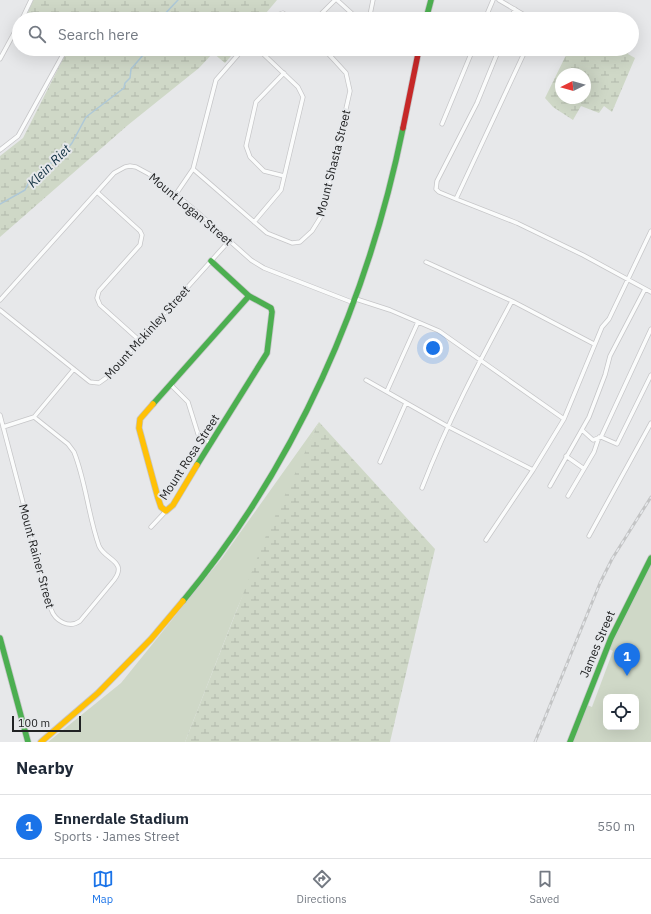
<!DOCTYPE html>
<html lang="en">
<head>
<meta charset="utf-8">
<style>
  :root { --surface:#fff; --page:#f2f2f3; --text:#1f2937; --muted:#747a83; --line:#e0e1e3; --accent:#1a73e8 }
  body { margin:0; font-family:"IBM Plex Sans",sans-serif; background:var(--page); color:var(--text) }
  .controls { position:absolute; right:12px; bottom:12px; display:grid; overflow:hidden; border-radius:8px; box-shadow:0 4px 16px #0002 }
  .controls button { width:36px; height:36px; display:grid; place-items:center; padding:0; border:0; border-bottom:1px solid var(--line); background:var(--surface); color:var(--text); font:20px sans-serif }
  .compass { position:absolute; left:555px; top:68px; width:36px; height:36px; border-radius:50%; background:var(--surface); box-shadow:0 4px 16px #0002; rotate:265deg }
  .scale { position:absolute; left:12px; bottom:10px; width:69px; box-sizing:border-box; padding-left:4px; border:2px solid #212223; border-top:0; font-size:11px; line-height:14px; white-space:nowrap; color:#212223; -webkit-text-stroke:3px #e6e8eb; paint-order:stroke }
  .you { position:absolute; left:433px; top:348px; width:14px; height:14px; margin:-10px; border:3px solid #fff; border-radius:50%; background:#1a73e8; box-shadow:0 0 0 6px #1a73e833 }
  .badge { display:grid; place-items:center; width:26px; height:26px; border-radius:50%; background:var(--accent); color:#fff; font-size:13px; font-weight:700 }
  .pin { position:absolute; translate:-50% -33px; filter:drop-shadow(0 1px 2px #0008) }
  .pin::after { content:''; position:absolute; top:21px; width:14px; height:12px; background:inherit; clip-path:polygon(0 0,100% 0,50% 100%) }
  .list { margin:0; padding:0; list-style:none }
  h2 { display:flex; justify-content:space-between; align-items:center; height:52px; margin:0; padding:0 16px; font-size:17px }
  h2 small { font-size:13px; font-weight:400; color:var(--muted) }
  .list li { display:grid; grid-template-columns:26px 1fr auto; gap:12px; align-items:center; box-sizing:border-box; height:64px; padding:0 16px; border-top:1px solid var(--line) }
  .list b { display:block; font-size:15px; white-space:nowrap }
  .list p { margin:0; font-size:13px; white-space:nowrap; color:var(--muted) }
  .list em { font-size:13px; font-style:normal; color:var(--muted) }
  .icon { flex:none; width:22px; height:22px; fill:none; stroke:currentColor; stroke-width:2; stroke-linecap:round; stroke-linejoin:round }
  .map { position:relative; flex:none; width:651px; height:742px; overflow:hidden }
  .search { position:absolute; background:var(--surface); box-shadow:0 4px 16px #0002; left:12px; right:12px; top:12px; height:44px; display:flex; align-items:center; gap:10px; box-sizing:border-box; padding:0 14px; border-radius:22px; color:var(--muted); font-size:15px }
  .sheet { height:116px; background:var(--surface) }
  nav { display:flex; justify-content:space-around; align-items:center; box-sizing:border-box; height:56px; border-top:1px solid var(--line); background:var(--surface); font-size:11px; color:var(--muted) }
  nav a { display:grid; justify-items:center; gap:2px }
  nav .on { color:var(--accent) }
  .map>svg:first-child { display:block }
</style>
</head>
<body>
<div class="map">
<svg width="651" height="742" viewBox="0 0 651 742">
  <defs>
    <pattern id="wetland-marsh" width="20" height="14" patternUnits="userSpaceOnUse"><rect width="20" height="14" fill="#cfd8c7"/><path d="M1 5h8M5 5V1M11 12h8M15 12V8" fill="none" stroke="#b1b9ab"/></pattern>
  </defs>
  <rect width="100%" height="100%" fill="#e7e8ea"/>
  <path fill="#cfd8c7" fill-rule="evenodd" d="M319 422 237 609 185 742H48L121 683 222 558Z
    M651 564V742H572L587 705 592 707 613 651 609 649ZM606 697H636V727H606Z"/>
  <path fill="url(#wetland-marsh)" fill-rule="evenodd" d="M33 0H277L261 19H33L27 15Z
    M68 49H237L225 63 213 53 199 68 128 125 0 237V156L23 138Z
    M569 49H630L628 54 635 58 612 112 604 106 599 113 581 106 573 120 553 107 545 98ZM561 74H585V98H561Z
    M319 422 435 549 390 742H185L265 538Z"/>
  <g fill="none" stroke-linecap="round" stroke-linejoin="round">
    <path stroke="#aec8d7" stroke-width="1.5" d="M160 19 178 0
      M0 204 25 190 29 182 33 181 47 165 59 159 72 143 86 117 124 88 125 83 130 78 131 69 144 54 140 49"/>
    <g stroke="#c6c6c8" stroke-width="5">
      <path id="street" d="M337 0 358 19
        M499 0 531 19
        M22 19 31 0
        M272 19 277 15 283 13 292 19
        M316 19 335 0
        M366 19 370 15 373 0
        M485 19 493 0
        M511 19 515 9
        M499 49 477 103 437 181 436 189 439 192 456 199 517 223 583 255 651 292
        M0 59 19 24
        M284 73 256 102 246 146 250 157 264 171 284 176
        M442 124 473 49
        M0 150 18 136 66 49
        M193 169 216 80 243 49
        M97 192 140 231 142 235 140 245 99 291 97 298 100 305 139 340
        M176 194 193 169 267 233 292 243 300 242 312 231 322 215 350 91 346 73 324 49
        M456 199 526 49
        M254 222 281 190 303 97 298 87 258 49
        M426 262 512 301 594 344
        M356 299 390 310 439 331 564 419
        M0 300 114 173 125 167 130 166 136 167 149 174 195 210 251 260 264 268 354 303
        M0 310 90 382 99 383 106 378 229 241
        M366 380 447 426 533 470
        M170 384 188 402 198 434 211 444
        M387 391 418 322
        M0 415 51 609C55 621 69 629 80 621L114 580C128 561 105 560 99 546 88 515 86 482 74 452L68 444 34 417
        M3 427 34 417 74 369
        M582 430 593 440 601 437 617 444 651 375
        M601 437 651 329
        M566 456 583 468
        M380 462 406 403
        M550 486 589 417 605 375 610 356 645 289
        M422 488C447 423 479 362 512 301
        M568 496 594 452 599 437
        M151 527 166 511
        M589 536 651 423
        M486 540 533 470 564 419 602 327 609 319 651 231"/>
    </g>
    <g stroke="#c6c6c8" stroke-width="7">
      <path id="fast" d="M426 19 431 0
        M153 404 249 296
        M197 465 267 353 272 312 271 308 249 296 211 261
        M183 601C296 465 368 300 403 128
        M0 638 28 742
        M570 742 611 638 651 558"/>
    </g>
    <g stroke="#c6c6c8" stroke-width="7">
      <path id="slow" d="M153 404 140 419 139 428 158 498 161 507 166 511 173 505 197 465
        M41 742 98 693 151 639 183 601"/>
    </g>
    <g stroke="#c6c6c8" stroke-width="7">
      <path id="jam" d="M403 128 419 49"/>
    </g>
    <use href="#street" stroke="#fbfcfc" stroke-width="3.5"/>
    <use href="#fast" stroke="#4caf50" stroke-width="5.5"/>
    <use href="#slow" stroke="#ffc107" stroke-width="5.5"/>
    <use href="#jam" stroke="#c62828" stroke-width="5.5"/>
    <g stroke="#c3c4c5" stroke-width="3">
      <path id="rail" d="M535 742 600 583 612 559 651 497"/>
    </g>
    <use href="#rail" stroke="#e6e8eb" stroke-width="1.5" stroke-dasharray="4.5" stroke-linecap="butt"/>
  </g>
  <g text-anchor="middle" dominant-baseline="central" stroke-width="4" stroke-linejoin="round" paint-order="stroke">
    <g font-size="12" fill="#212223" stroke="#e6e8eb">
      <text transform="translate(333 163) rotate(-76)">Mount Shasta Street</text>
      <text transform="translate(191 209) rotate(40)">Mount Logan Street</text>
      <text transform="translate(147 332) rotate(-48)">Mount Mckinley Street</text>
      <text transform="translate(189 457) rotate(-57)">Mount Rosa Street</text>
      <text transform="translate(37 556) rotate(75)">Mount Rainer Street</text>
      <text transform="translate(597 644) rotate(-67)">James Street</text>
    </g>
    <g font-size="13" font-style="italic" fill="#0e2e3f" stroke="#e6e8eb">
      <text transform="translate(49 166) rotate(-45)">Klein Riet</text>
    </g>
  </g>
</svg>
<div class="controls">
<button><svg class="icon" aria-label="locate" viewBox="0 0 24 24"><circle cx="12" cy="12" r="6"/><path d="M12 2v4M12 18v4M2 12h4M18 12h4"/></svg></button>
</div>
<svg class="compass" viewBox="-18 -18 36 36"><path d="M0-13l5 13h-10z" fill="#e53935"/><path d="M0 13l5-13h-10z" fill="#747a83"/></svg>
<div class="scale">100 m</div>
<div class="you"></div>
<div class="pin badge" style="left:627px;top:676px">1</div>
<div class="search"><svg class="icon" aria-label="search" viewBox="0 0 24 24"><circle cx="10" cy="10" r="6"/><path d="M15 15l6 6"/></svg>Search here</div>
</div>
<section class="sheet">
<h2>Nearby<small></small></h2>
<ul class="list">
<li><span class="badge">1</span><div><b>Ennerdale Stadium</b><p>Sports · James Street</p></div><em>550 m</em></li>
</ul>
</section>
<nav>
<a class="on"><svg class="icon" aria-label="map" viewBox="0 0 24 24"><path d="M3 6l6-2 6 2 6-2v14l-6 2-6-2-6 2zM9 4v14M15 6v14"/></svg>Map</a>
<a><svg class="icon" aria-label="directions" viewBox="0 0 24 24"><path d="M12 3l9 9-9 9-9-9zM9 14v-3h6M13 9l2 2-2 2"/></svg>Directions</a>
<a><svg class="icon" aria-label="saved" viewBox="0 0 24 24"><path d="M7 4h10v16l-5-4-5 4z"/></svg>Saved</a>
</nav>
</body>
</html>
